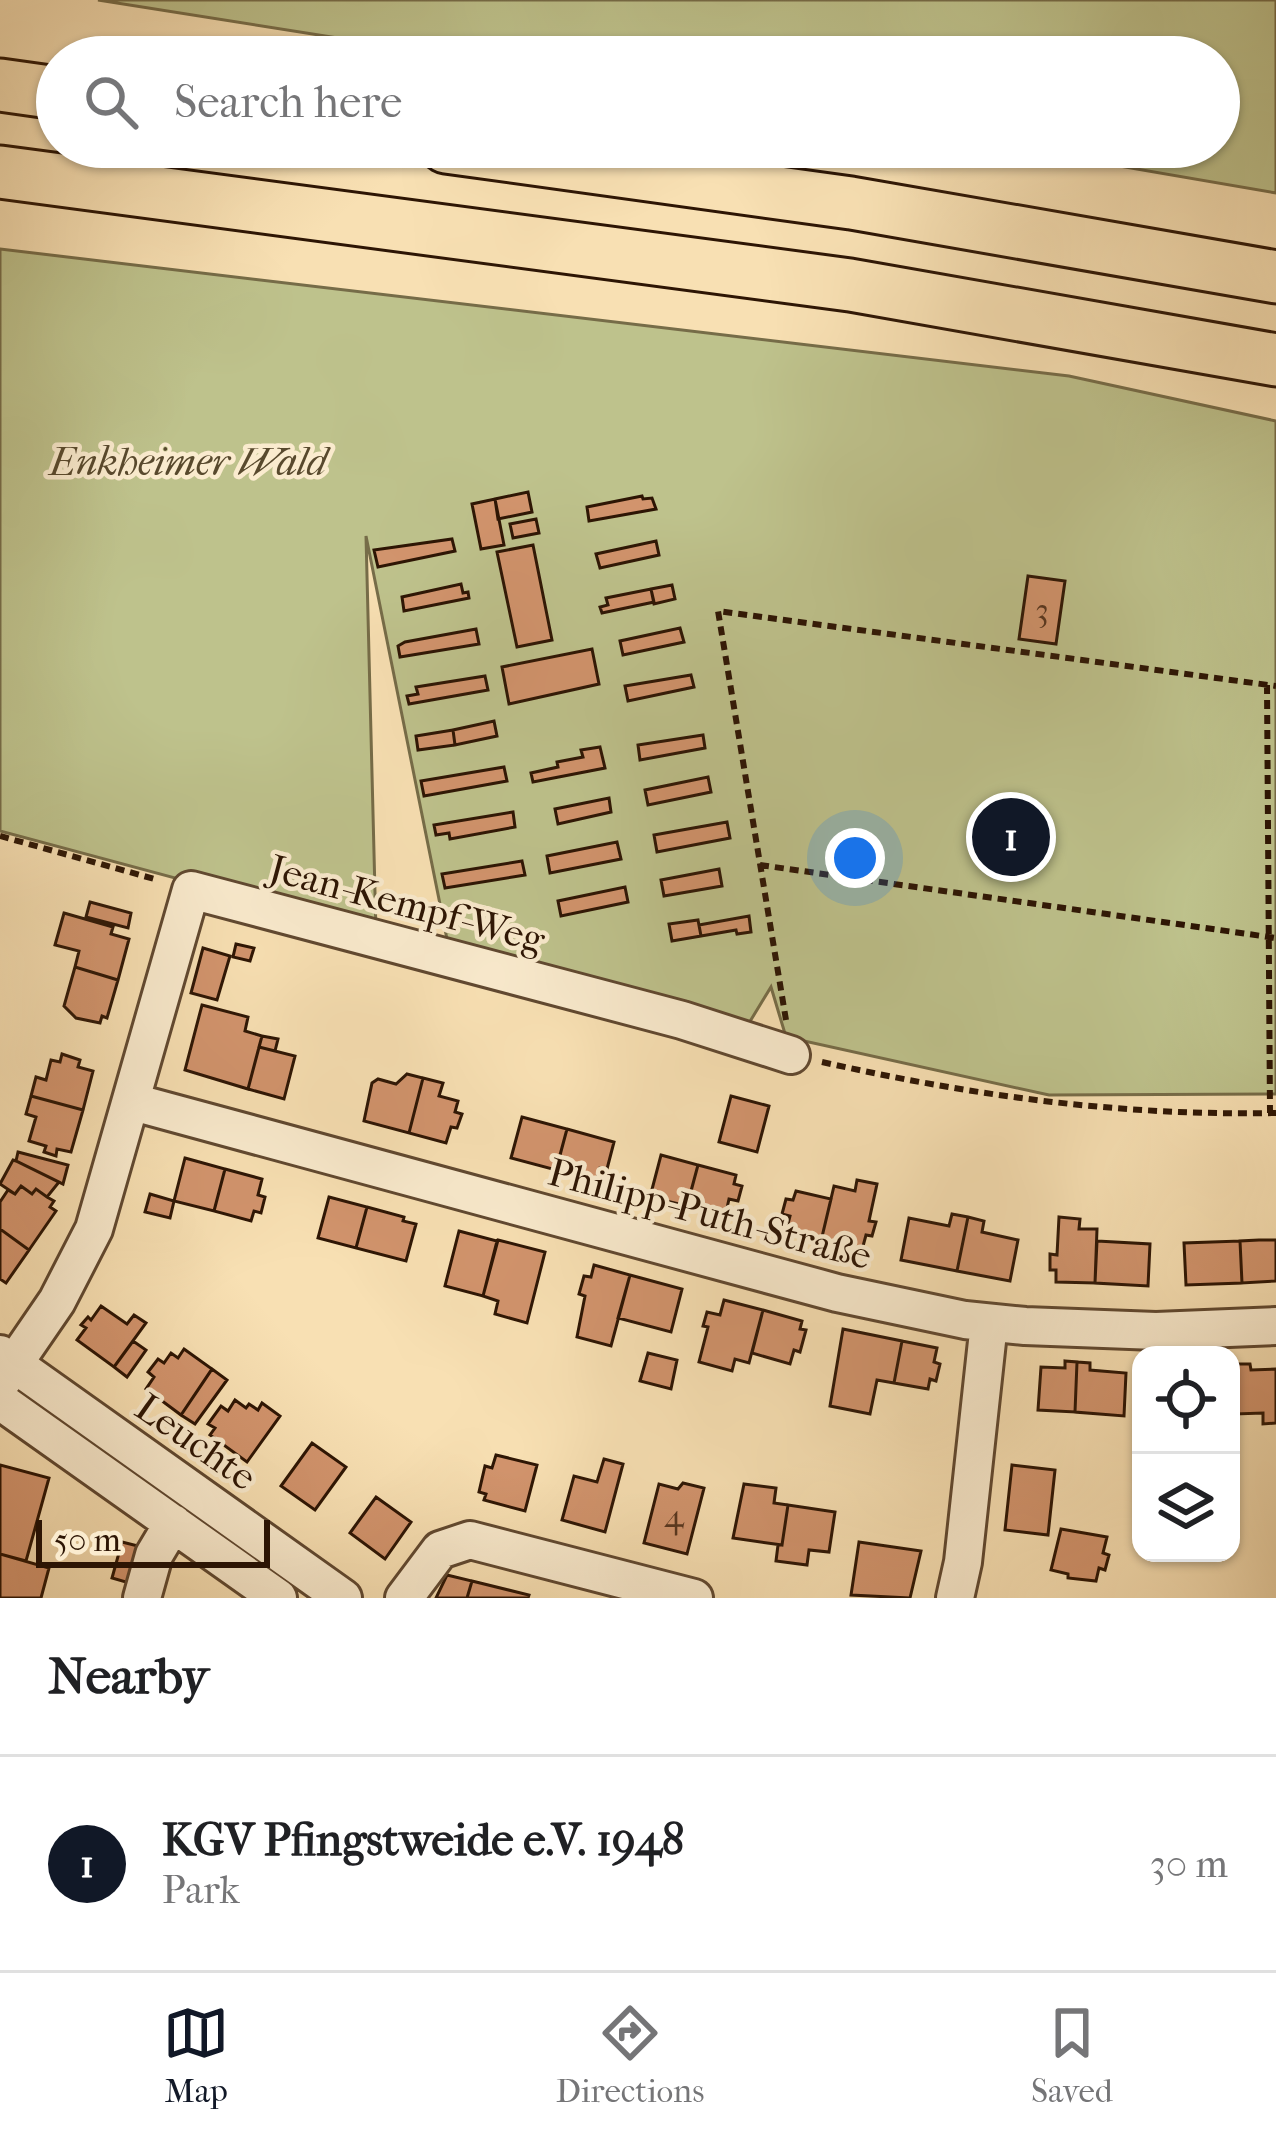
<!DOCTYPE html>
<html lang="en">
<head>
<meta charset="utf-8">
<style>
  :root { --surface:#fff; --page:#f6f6f6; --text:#202124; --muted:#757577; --line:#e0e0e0; --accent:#111827 }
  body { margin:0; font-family:"IM FELL French Canon",serif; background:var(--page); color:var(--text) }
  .controls { position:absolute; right:36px; bottom:36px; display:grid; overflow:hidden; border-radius:24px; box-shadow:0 3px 9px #0004 }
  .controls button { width:108px; height:108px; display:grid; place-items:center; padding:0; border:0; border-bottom:3px solid var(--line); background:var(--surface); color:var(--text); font:60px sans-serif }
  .scale { position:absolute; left:36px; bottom:30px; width:234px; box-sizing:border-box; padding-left:12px; border:6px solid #2d1504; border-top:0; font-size:33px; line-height:42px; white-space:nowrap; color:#2d1504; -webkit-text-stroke:9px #faebce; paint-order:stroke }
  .you { position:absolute; left:855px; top:858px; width:42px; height:42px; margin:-30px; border:9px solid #fff; border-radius:50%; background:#1a73e8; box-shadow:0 0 0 18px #1a73e833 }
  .badge { display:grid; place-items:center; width:78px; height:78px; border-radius:50%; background:var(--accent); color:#fff; font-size:39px; font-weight:700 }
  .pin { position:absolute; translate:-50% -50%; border:6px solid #fff; box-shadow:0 3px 12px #0006 }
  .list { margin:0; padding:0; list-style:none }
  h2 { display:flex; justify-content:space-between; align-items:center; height:156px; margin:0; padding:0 48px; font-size:51px }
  h2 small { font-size:39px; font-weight:400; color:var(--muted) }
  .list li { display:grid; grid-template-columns:78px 1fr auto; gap:36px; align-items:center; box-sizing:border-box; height:216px; padding:0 48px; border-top:3px solid var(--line) }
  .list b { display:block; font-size:45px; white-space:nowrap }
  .list p { margin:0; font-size:39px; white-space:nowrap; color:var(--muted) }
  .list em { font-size:39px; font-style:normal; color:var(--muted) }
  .icon { flex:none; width:66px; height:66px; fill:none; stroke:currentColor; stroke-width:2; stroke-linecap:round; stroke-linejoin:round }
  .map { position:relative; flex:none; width:1276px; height:1598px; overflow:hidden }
  .search { position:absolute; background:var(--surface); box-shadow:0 3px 9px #0004; left:36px; right:36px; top:36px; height:132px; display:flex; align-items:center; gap:30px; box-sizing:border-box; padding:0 42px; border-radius:66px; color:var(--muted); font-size:45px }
  .sheet { height:372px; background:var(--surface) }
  nav { display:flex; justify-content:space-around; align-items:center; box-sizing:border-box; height:168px; border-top:3px solid var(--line); background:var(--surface); font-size:33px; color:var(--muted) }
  nav a { display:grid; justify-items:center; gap:6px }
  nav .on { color:var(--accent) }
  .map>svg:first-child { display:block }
</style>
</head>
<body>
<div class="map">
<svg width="1276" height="1598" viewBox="0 0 1276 1598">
  <rect width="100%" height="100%" fill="#f8e0b3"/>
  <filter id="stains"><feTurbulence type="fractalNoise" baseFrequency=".00167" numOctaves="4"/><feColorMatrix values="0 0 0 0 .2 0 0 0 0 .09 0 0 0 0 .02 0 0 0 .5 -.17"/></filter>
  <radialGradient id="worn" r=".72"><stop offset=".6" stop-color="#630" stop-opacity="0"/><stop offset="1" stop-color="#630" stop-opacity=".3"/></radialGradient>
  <path fill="#bec28c" stroke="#766c48" stroke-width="3" d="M98 0H1276V193L1009 147H1219V57H458Z
    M0 249 1069 376 1276 421V1094L1049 1095 786 1037 771 987 749 1023 447 939 366 536 376 932 0 831Z"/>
  <path fill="#d2946d" stroke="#2d1504" stroke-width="3" d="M528 492 532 512 498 519 495 499Z
    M642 496 643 499 652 498 656 509 589 521 587 507Z
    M495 499 504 545 481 549 472 504Z
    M536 519 539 533 513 538 510 524Z
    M452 539 455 551 378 567 374 550Z
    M656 541 659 555 600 568 596 554Z
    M533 545 552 640 517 647 497 552Z
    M1028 576 1065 581 1056 644 1019 639Z
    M461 584 463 593 468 592 469 598 404 611 402 597Z
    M672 585 675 599 654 604 651 589Z
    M651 589 654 602 602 613 600 607 608 605 606 598Z
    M680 628 684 642 623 655 620 641Z
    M476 629 479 644 400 657 398 646 405 642Z
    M592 649 599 684 509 704 502 667Z
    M691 675 694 687 628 701 625 686Z
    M485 676 488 690 409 704 407 696 418 694 416 687Z
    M494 721 497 736 455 745 453 730Z
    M453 730 455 745 418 750 416 736Z
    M703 735 705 748 640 760 638 745Z
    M600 747 605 768 533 782 531 773 558 767 557 762 583 757 581 750Z
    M504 767 507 781 424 796 421 781Z
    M708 777 711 792 648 805 645 790Z
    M609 798 611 812 558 824 555 809Z
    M513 812 515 827 450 839 449 833 436 835 434 825Z
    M727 822 730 838 657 852 654 835Z
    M617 842 621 859 550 873 547 856Z
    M522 861 525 875 445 888 442 874Z
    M719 869 722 886 664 896 661 880Z
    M625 887 628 902 561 916 558 901Z
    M90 902 131 913 128 928 86 917Z
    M64 913 113 927 111 934 129 939 118 980 75 967 79 951 55 945Z
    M749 916 751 932 737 934 736 930 701 936 699 925Z
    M698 920 701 936 672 941 669 924Z
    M236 944 254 948 250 961 233 957Z
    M203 948 230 956 217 1000 191 993Z
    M75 967 118 980 107 1018 102 1016 100 1023 76 1018 64 1006Z
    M202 1005 248 1017 245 1031 262 1036 248 1089 185 1070Z
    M262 1036 278 1039 275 1051 259 1047Z
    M259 1047 295 1056 284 1099 248 1089Z
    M62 1054 80 1060 78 1067 93 1071 83 1110 31 1096 36 1077 46 1080 51 1060 60 1062Z
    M407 1074 423 1078 409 1133 364 1121 372 1083 378 1079 396 1084Z
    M423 1078 443 1083 439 1096 458 1101 455 1112 462 1114 457 1128 451 1127 446 1143 409 1133Z
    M31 1096 83 1110 71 1152 57 1149 56 1156 44 1152 46 1146 29 1141 36 1117 26 1114Z
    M731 1096 769 1106 757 1152 719 1142Z
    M522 1117 567 1129 556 1170 511 1158Z
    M567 1129 614 1142 607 1169 600 1168 596 1181 556 1170Z
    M18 1152 68 1165 63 1184 16 1161Z
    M661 1155 698 1165 687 1206 650 1197Z
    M185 1158 225 1169 214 1211 174 1201Z
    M13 1160 16 1161 59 1182 47 1197 36 1189 32 1194 21 1186 15 1194 0 1184Z
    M698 1165 736 1175 734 1184 742 1186 738 1201 729 1199 725 1217 687 1206Z
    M225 1169 262 1179 258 1195 265 1197 261 1213 254 1211 251 1221 214 1211Z
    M857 1180 877 1184 869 1221 876 1222 872 1236 866 1235 862 1250 821 1241 834 1186 855 1191Z
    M21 1186 32 1194 36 1189 47 1197 54 1201 50 1207 56 1211 29 1250 0 1229V1202L8 1190 15 1194Z
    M796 1191 831 1199 821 1241 786 1232 790 1216 782 1214 786 1199 793 1200Z
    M150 1194 174 1201 170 1218 145 1212Z
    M329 1197 367 1207 356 1248 318 1238Z
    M367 1207 404 1217 403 1221 416 1224 406 1261 356 1248Z
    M952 1214 968 1217 957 1271 901 1260 909 1218 949 1226Z
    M968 1217 984 1221 982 1232 1018 1240 1010 1281 957 1271Z
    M1059 1217 1080 1219 1079 1229H1097L1095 1283 1056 1282V1270H1050V1254L1057 1255Z
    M0 1229 29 1250 6 1283 0 1279Z
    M459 1231 497 1241 483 1296 445 1286Z
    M498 1240 545 1252 527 1323 495 1314 498 1301 483 1296Z
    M1259 1240H1276V1281L1242 1283 1240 1241Z
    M1097 1241 1150 1244 1148 1286 1095 1283Z
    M1240 1241 1242 1283 1186 1285 1184 1243Z
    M594 1265 630 1275 611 1346 577 1337 585 1296 579 1294 584 1276 591 1277Z
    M630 1275 682 1289 671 1332 618 1318Z
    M724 1300 763 1310 749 1363 735 1359 732 1371 699 1362 708 1327 703 1326 707 1312 720 1315Z
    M101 1306 127 1324 134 1315 146 1323 114 1367 77 1340 86 1328 81 1325 88 1317 91 1320Z
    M763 1310 802 1321 800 1329 806 1330 800 1352 794 1350 790 1364 752 1353Z
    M843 1329 902 1341 894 1383 877 1380 870 1414 830 1406Z
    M133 1341 146 1350 127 1377 114 1367Z
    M902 1341 937 1348 934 1362 940 1364 936 1381 930 1379 928 1389 894 1383Z
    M184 1349 212 1369 181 1415 146 1389 154 1377 148 1372 158 1359 164 1363 171 1353 178 1358Z
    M648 1353 677 1360 671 1389 640 1381Z
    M1065 1361 1077 1362 1075 1412 1038 1410 1041 1367 1065 1368Z
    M1077 1362 1090 1363V1370L1126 1373 1124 1416 1075 1412Z
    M1231 1364H1233L1235 1414H1231Z
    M1233 1364H1250L1251 1370 1276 1369V1423L1263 1424V1413L1235 1414Z
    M212 1369 227 1380 195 1424 181 1415Z
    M235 1400 246 1408 249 1404 258 1410 262 1403 280 1416 247 1462 210 1435 215 1428 208 1424 221 1406 228 1411Z
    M312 1443 346 1467 315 1510 281 1486Z
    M496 1455 537 1465 525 1511 484 1500 486 1494 479 1492 485 1466 492 1468Z
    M604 1459 623 1464 605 1532 562 1520 574 1476 597 1482Z
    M0 1465 49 1478 26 1561 0 1554Z
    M1012 1465 1055 1470 1048 1535 1005 1530Z
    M683 1483 704 1488 687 1554 644 1543 659 1484 678 1489Z
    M744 1484 776 1488 774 1503 788 1505 782 1545 733 1538Z
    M376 1497 411 1522 385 1559 350 1533Z
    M788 1505 835 1512 829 1552 809 1550 807 1565 776 1561 778 1545H782Z
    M1061 1529 1107 1537 1103 1553 1109 1555 1105 1570 1099 1568 1096 1581 1068 1578V1574L1051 1570Z
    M122 1542 146 1548 136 1585 112 1578Z
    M859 1542 921 1551 910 1598 851 1595Z
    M0 1554 49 1568 41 1598H0Z
    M447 1575 472 1581 467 1598H436Z
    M472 1581 529 1595 528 1598H467Z"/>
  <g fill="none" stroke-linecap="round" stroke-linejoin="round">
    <g stroke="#604830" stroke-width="42">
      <path id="minor" d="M133 1102 837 1293 965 1320 1025 1326 1156 1331 1276 1326
        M0 1354 343 1598
        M0 1384 57 1301 94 1229 191 890 682 1020 791 1055
        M0 1401 278 1598
        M142 1598 154 1555 173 1523
        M404 1598 440 1550 470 1540 694 1598
        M955 1598 963 1562 989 1323"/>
    </g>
    <g stroke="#2d1504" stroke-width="57">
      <path id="highway" d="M0 85 57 93
        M446 147 851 203 1276 277
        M0 172 850 285 1276 360"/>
    </g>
    <path stroke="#2d1504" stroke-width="6" stroke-dasharray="9 6" stroke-linecap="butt" d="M1267 685 1270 1113
      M0 836 158 880
      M760 865 1276 938
      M786 1020 718 611 1276 686
      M822 1062C974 1096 1120 1116 1276 1113"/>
    <use href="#minor" stroke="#faebce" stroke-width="36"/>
    <use href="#highway" stroke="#f8e0b3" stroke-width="51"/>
  </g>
  <g text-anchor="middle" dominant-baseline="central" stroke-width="9" stroke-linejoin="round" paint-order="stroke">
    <g font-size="33" fill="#56351e">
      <text x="1042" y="610">3</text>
      <text x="674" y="1516">4</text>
    </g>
    <g font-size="39" font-style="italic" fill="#58492d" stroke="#faebce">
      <text x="188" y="462">Enkheimer Wald</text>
    </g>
    <g font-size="39" fill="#2d1504" stroke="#faebce">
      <text transform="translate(407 904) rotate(15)">Jean-Kempf-Weg</text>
      <text transform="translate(710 1214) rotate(15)">Philipp-Puth-Straße</text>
      <text transform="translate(196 1442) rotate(35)">Leuchte</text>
    </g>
  </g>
  <rect width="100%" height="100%" filter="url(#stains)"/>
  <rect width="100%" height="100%" fill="url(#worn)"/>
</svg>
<div class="controls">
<button><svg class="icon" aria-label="locate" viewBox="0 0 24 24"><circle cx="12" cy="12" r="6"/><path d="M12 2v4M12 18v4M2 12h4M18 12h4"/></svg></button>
<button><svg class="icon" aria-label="layers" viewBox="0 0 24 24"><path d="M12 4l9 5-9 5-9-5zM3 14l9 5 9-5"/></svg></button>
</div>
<div class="scale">50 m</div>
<div class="you"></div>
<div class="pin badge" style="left:1011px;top:837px">1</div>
<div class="search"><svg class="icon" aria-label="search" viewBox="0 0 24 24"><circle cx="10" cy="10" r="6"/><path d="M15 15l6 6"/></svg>Search here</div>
</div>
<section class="sheet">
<h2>Nearby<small></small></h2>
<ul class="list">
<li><span class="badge">1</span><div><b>KGV Pfingstweide e.V. 1948</b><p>Park</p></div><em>30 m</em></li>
</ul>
</section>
<nav>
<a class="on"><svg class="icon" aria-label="map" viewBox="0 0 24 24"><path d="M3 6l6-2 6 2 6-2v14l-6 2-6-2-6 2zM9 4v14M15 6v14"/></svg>Map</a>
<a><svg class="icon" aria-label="directions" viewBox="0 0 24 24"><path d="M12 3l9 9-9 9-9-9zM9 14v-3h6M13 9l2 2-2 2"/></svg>Directions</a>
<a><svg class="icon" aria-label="saved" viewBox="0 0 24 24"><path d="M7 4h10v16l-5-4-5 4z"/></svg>Saved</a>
</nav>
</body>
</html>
